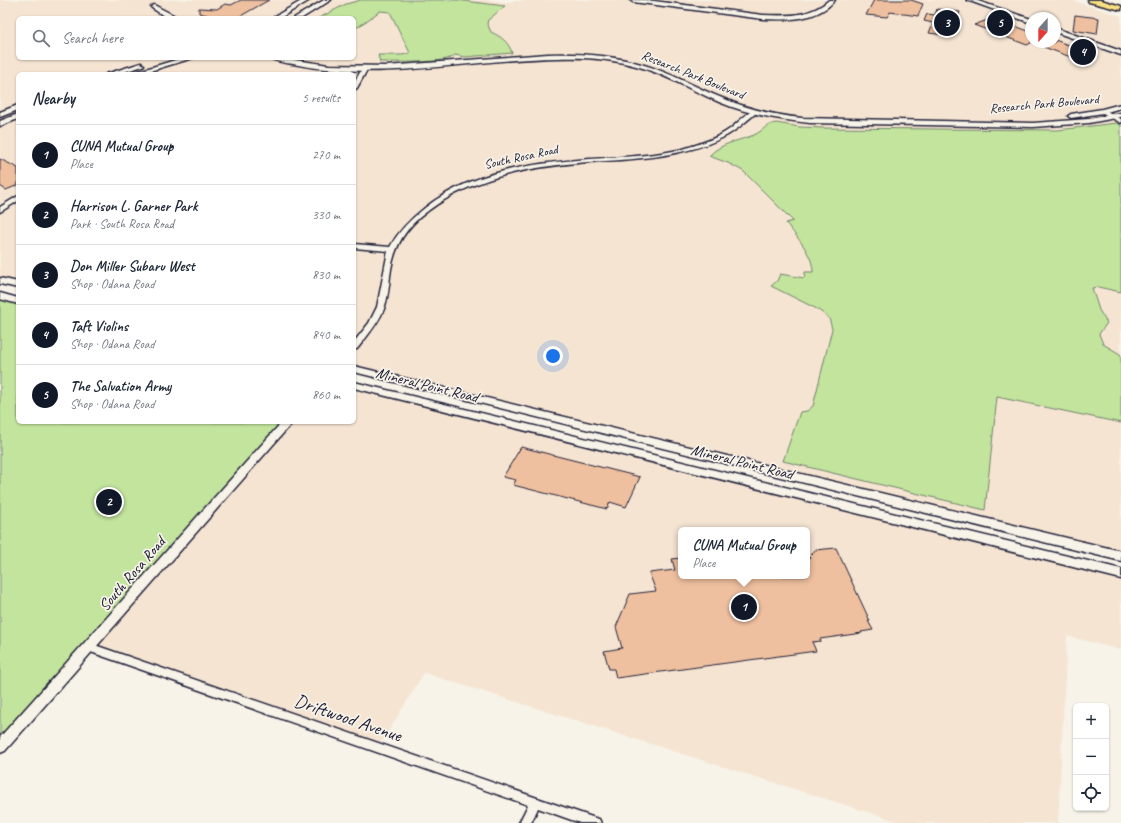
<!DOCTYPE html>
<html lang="en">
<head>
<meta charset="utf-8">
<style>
  :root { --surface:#fff; --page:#f6f6f7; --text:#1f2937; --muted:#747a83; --line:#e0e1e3; --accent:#111827 }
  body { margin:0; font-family:Caveat,sans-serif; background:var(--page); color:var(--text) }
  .controls { position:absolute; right:12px; bottom:12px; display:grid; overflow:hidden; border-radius:6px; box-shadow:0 1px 3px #0004 }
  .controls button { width:36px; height:36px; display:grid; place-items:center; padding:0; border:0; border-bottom:1px solid var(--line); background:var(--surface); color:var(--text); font:20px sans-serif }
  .compass { position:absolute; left:1025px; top:12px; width:36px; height:36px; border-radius:50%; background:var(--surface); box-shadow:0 1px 3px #0004; rotate:201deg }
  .you { position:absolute; left:553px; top:356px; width:14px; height:14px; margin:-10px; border:3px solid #fff; border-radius:50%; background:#1a73e8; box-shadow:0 0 0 6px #1a73e833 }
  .badge { display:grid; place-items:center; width:26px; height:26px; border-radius:50%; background:var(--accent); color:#fff; font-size:13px; font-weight:700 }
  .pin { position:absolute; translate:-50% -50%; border:2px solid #fff; box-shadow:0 1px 4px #0006 }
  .popup { position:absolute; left:678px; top:527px; width:132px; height:52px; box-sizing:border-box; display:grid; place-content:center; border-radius:6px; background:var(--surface); filter:drop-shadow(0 1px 3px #0005); font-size:13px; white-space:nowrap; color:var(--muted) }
  .popup b { font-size:15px; color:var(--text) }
  .popup::after { content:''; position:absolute; left:50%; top:100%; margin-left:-8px; border:8px solid transparent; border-top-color:var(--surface) }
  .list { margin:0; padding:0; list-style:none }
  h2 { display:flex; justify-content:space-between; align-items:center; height:52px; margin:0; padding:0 16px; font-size:17px }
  h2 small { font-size:13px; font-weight:400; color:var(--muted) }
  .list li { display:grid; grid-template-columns:26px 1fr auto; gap:12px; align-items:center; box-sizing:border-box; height:60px; padding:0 16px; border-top:1px solid var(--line) }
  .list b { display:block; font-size:15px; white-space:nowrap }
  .list p { margin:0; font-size:13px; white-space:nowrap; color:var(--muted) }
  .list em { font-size:13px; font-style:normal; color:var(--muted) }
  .icon { flex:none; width:22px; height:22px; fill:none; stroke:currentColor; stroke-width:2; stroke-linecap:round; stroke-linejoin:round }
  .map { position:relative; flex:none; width:1121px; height:823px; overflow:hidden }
  .search { position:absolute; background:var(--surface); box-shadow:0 1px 3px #0004; left:16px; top:16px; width:340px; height:44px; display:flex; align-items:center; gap:10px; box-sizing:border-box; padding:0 14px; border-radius:6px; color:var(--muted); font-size:15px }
  .panel { position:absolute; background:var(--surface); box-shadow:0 1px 3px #0004; left:16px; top:72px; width:340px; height:352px; border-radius:6px }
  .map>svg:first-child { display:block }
</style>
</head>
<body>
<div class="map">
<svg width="1121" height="823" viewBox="0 0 1121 823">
  <rect width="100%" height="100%" fill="#f7f3e8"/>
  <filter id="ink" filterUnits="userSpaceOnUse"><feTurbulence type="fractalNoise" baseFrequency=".025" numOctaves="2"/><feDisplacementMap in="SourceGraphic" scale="8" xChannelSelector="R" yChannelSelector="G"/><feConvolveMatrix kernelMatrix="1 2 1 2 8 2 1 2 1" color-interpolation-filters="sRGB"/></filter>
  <g filter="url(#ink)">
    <path fill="#f5e4d2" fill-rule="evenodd" d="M0 0H488L505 2 526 0H1071L1121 16V556L354 369V74H18V285L0 281ZM18 18H354V58H18ZM1031 18H1055V42H1031Z
      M354 385 1121 574V650L1067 636 1058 823H903L424 673 378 748 89 647 288 422H354ZM681 530H807V576H681Z"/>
    <path fill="#c2e49d" stroke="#72836c" d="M361 0H456L505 6 488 20 487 23 491 32C500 36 509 42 512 53L465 57 455 55C449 64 392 62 380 62L378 55H402L410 53 390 12 380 11 358 27H354V18H319L346 4Z
      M776 123 800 127 823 128 1058 130 1116 123 1121 125V292L1098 287 1092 288 1099 310 1107 323 1099 334 1103 344 1120 354 1121 356V423L997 397 985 510 783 461 800 412 807 411 813 406 832 329 829 318 817 309 771 286 777 281 780 274 804 278 805 272H813C813 254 796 236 786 223L793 221 743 171 728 163 709 156C720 143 739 141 754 135 763 131 766 124 776 123Z
      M0 296 18 301V422H288L0 747Z"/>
    <path fill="#efc09f" stroke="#22223b" d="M241 0H269L237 18H219L199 13V8L217 9 225 4 231 5Z
      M874 0H911L923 4 918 16 890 12 887 17 866 15Z
      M937 9 960 12 951 36 929 33 933 23 924 21 927 14 935 15Z
      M1075 15 1099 18 1097 34 1073 30Z
      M993 18 1031 32V43L1027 45 974 25Z
      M1055 40 1098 56 1086 60 1080 58 1076 59 1033 43 1055 42Z
      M0 159 18 168V185L6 190 0 186Z
      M521 447 640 477 626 507 610 502 607 509 513 485 516 480 503 477Z
      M836 548 870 621H868L873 630 861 632 862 633 820 639 821 641 812 642 816 651 616 678 614 669H609L604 651 622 648 616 627 630 594 656 591 649 573 675 570 672 559 681 558V576H807V558H809L815 550Z"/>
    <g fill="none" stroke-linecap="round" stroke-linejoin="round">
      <g stroke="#22223b" stroke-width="3">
        <path id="minor" d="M363 67 368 68 357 88 354 90V83Z
          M754 110 757 112 756 113C745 122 735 132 722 138 680 158 634 159 588 162 528 167 467 177 419 218 401 234 393 252 390 276 389 287 388 298 384 309 378 324 367 336 357 349H354V342L369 323 377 307 388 251 354 248V244L390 247C399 230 412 218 426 207 472 171 533 163 590 159 621 157 653 156 683 149 699 144 716 139 730 129 738 123 745 114 754 110Z
          M1101 110H1105L1121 119V123L1101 112Z
          M18 196V201L0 212V207Z
          M89 643 595 818 599 819 601 823H580L538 808 531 823H519L528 805 85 650 84 647 85 644Z"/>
      </g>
      <g stroke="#22223b" stroke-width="3">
        <path id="tertiary" d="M630 0H646L763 15C787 16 810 17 829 0H835C817 21 788 20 763 19L633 2Z
          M967 0H975L1031 19V23Z
          M154 5 179 18 164 16 152 8 151 7Z
          M1055 28 1121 51V55L1055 32Z
          M548 54C579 53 611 55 641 64 669 72 695 87 722 98 748 109 774 115 802 118L1033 123 1089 119 1121 113V117L1089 123 1033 127 810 123C779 120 748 114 719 102 691 90 665 74 636 66 611 59 584 57 558 58 471 59 380 82 293 64 286 63 276 62 270 58H282L329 65 386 66Z
          M1121 104V108L1103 113 1071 118 1068 116 1071 114 1102 109Z
          M282 422H293L5 751 0 753V737Z"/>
      </g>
      <g stroke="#22223b" stroke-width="3">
        <path id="secondary" d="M303 0H310L280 18H272Z
          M324 0H331L302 18H294Z
          M182 58H193L140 74H129Z
          M141 63 144 65 143 66 117 74H106Z
          M18 105V110L0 117V112Z
          M18 114V119L0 126V121Z
          M0 278 18 282V288L0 284Z
          M0 293 18 298V304L0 299Z
          M354 366 1121 551V561L354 372Z
          M354 382 1121 569V579L354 388Z"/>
      </g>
      <g stroke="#22223b" stroke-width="3">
        <path id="motorway" d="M1088 0H1101L1121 6V10L1089 2Z"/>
      </g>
      <use href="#minor" fill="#f7f3e8" fill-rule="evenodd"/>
      <use href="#tertiary" fill="#f7f3e8" fill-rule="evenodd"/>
      <use href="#secondary" fill="#f7f3e8" fill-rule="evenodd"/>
      <use href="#motorway" fill="#f9e181" fill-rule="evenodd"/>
    </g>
  </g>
  <g text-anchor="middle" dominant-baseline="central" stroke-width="3.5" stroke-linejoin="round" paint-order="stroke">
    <g font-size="13" fill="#22223b" stroke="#f7f3e8">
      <text transform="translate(693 75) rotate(22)">Research Park Boulevard</text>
      <text transform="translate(1044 104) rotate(-5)">Research Park Boulevard</text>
      <text transform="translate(521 157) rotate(-12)">South Rosa Road</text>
    </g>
    <g font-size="16" fill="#22223b" stroke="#f7f3e8">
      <text transform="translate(427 385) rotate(14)">Mineral Point Road</text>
      <text transform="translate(742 462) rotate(14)">Mineral Point Road</text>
      <text transform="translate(132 574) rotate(-49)">South Rosa Road</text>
    </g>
    <g font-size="19" fill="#22223b" stroke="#f7f3e8">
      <text transform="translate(348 718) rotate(19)">Driftwood Avenue</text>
    </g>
  </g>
</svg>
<div class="controls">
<button>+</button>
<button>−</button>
<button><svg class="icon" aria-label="locate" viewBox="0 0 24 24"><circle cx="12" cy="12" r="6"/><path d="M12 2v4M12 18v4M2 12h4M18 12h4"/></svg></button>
</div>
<svg class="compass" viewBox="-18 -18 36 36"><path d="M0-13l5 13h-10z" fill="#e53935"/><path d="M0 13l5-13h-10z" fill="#747a83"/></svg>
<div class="you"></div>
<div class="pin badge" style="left:744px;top:607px">1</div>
<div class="popup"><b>CUNA Mutual Group</b>Place</div>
<div class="pin badge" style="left:109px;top:502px">2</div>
<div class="pin badge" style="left:947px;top:23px">3</div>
<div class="pin badge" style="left:1083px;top:52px">4</div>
<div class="pin badge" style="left:1000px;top:23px">5</div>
<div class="search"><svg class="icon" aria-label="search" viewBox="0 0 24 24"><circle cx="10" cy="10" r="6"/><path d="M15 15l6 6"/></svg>Search here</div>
<section class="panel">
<h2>Nearby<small>5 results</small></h2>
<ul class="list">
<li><span class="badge">1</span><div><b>CUNA Mutual Group</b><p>Place</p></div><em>270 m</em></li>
<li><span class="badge">2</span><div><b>Harrison L. Garner Park</b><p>Park · South Rosa Road</p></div><em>330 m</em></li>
<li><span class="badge">3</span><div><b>Don Miller Subaru West</b><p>Shop · Odana Road</p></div><em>830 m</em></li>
<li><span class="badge">4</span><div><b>Taft Violins</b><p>Shop · Odana Road</p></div><em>840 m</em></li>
<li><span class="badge">5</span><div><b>The Salvation Army</b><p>Shop · Odana Road</p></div><em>860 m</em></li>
</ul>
</section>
</div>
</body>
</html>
